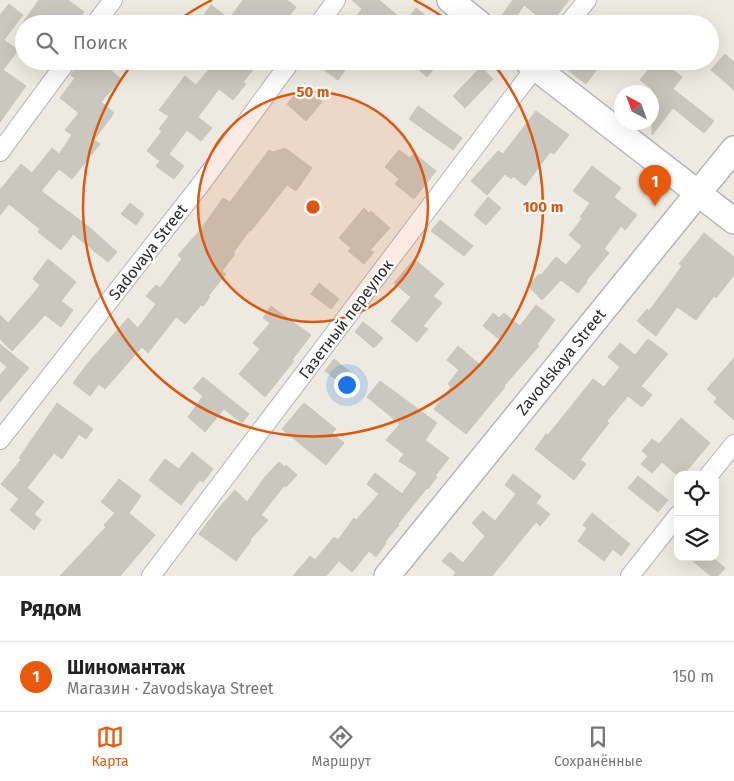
<!DOCTYPE html>
<html lang="ru">
<head>
<meta charset="utf-8">
<style>
  :root { --surface:#fff; --page:#f6f6f6; --text:#222; --muted:#767676; --line:#e0e0e0; --accent:#ea580c }
  body { margin:0; font-family:"Fira Sans",sans-serif; background:var(--page); color:var(--text) }
  .controls { position:absolute; right:15px; bottom:15px; display:grid; overflow:hidden; border-radius:10px; box-shadow:0 5px 20px #0002 }
  .controls button { width:45px; height:45px; display:grid; place-items:center; padding:0; border:0; border-bottom:1px solid var(--line); background:var(--surface); color:var(--text); font:25px sans-serif }
  .compass { position:absolute; left:614px; top:85px; width:45px; height:45px; border-radius:50%; background:var(--surface); box-shadow:0 5px 20px #0002; rotate:319deg }
  .you { position:absolute; left:346px; top:384px; width:18px; height:18px; margin:-12px; border:4px solid #fff; border-radius:50%; background:#1a73e8; box-shadow:0 0 0 8px #1a73e833 }
  .badge { display:grid; place-items:center; width:32px; height:32px; border-radius:50%; background:var(--accent); color:#fff; font-size:16px; font-weight:700 }
  .pin { position:absolute; translate:-50% -41px; filter:drop-shadow(0 1px 2px #0008) }
  .pin::after { content:''; position:absolute; top:26px; width:18px; height:15px; background:inherit; clip-path:polygon(0 0,100% 0,50% 100%) }
  .list { margin:0; padding:0; list-style:none }
  h2 { display:flex; justify-content:space-between; align-items:center; height:65px; margin:0; padding:0 20px; font-size:21px }
  h2 small { font-size:16px; font-weight:400; color:var(--muted) }
  .list li { display:grid; grid-template-columns:32px 1fr auto; gap:15px; align-items:center; box-sizing:border-box; height:70px; padding:0 20px; border-top:1px solid var(--line) }
  .list b { display:block; font-size:19px; white-space:nowrap }
  .list p { margin:0; font-size:16px; white-space:nowrap; color:var(--muted) }
  .list em { font-size:16px; font-style:normal; color:var(--muted) }
  .icon { flex:none; width:28px; height:28px; fill:none; stroke:currentColor; stroke-width:2; stroke-linecap:round; stroke-linejoin:round }
  .map { position:relative; flex:none; width:734px; height:576px; overflow:hidden }
  .search { position:absolute; background:var(--surface); box-shadow:0 5px 20px #0002; left:15px; right:15px; top:15px; height:55px; display:flex; align-items:center; gap:12px; box-sizing:border-box; padding:0 18px; border-radius:28px; color:var(--muted); font-size:19px }
  .sheet { height:135px; background:var(--surface) }
  nav { display:flex; justify-content:space-around; align-items:center; box-sizing:border-box; height:70px; border-top:1px solid var(--line); background:var(--surface); font-size:14px; color:var(--muted) }
  nav a { display:grid; justify-items:center; gap:2px }
  nav .on { color:var(--accent) }
  .map>svg:first-child { display:block }
</style>
</head>
<body>
<div class="map">
<svg width="734" height="576" viewBox="0 0 734 576">
  <rect width="100%" height="100%" fill="#edeae1"/>
  <path fill="#c9c8bf" stroke="#c9c7ba" d="M39 0H68L84 12 74 24H22Z
    M243 0H287L296 7 283 24H238L230 18Z
    M352 0H379L405 22 416 8 436 24H350L362 9Z
    M513 0H569L550 24H547L524 5 511 24H507L499 19Z
    M9 4 23 15 4 40 18 50 3 70 26 86 0 122V15Z
    M211 5 236 24H215L204 15Z
    M725 54 734 62V90L711 70Z
    M90 61H100L121 79 101 102 114 113 94 140 100 144 72 179 59 169 41 191 89 227 117 252 108 262 73 234 61 250 38 232 40 229 9 204 0 215V190L21 164 32 173 52 148 59 154 72 135 65 130 79 113 60 98 75 78 71 75 77 65 83 70Z
    M216 61H260L243 82 246 84 233 100 219 89 198 117 212 128 201 141 187 130 169 154 184 166 174 179 156 166 160 161 147 151 162 131 159 129 169 116 159 110 185 76 196 85Z
    M312 61H334L346 69 338 80Z
    M425 61H440L427 77 418 69Z
    M556 61H603L586 84Z
    M655 61H662L682 77 673 89 714 121 704 133 673 108 652 135V89L640 80Z
    M481 67 493 79 465 108 453 96Z
    M307 89 322 102 306 121 287 104 297 92 299 94Z
    M418 106 462 138 453 150 409 119Z
    M536 111 569 135 554 154 550 152 525 186 513 176 511 179 505 174 487 195 471 181 498 151 503 154Z
    M285 148 312 168 296 191 287 185 251 231 250 230 233 253 235 254 222 271 226 274 208 296 210 297 203 306 201 305 185 324 176 317 148 353 142 347 105 389 99 384 90 396 73 383 88 363 128 318 138 328 156 304 146 296 156 285 160 288 182 259 178 255 201 229 223 198 230 202 269 150 273 152Z
    M399 150 410 158 414 153 436 171 414 199 395 184 399 179 385 167Z
    M592 166 621 188 614 197 637 215 625 230 621 226 604 249 609 253 586 281 587 282 578 293 561 280 542 300 528 286 539 274 541 275 556 257 566 265 582 246 569 235 582 219 580 217 590 203 573 191Z
    M488 197 501 208 486 225 474 215Z
    M130 203 144 214 136 225 121 214Z
    M364 208 369 213 371 211 390 228 370 250 374 252 364 264 348 251 351 248 339 238Z
    M440 220 473 246 464 256 431 231Z
    M704 233 734 257V275L716 298 714 296 696 320 677 307 656 336 637 321 647 309 649 311 682 266 679 264Z
    M48 259 76 282 61 301 73 310 61 327 45 315 12 351 0 339V315L8 323 34 293 40 285 33 279Z
    M414 259 444 284 433 296 442 303 423 326 428 329 417 342 391 321 411 297 394 283Z
    M319 283 339 299 331 309 311 294Z
    M536 305 555 320 537 344 539 346 504 386 505 387 466 434 434 409 451 387 448 384 459 370 447 360 458 346 479 364 500 340 483 326 493 313 499 318 504 313 520 326Z
    M271 306 311 335 292 360 294 361 265 397 239 374 260 349 253 343 270 323 263 318Z
    M363 322 383 338 374 348 355 332Z
    M648 339 668 354 641 386 652 395 642 407 628 396 607 421 609 423 580 460 586 464 574 480 535 449 546 434 548 435 593 379 604 387 620 367 608 357 620 343 635 355Z
    M0 344 29 368 0 402V375L7 367 0 361Z
    M734 358V420L714 402 717 398 707 389Z
    M334 359 354 375 345 386 325 371Z
    M203 377 249 414 242 423 224 409 205 432 188 417 203 396 193 388Z
    M380 381 437 423 425 440 449 458 435 476 437 477 428 489 427 488 398 524 399 525 385 542 386 543 376 557 369 551 352 572 339 561 326 576H293L310 556 315 560 334 537 338 540 354 518 356 520 379 494 367 484 375 473 402 494 417 473 399 461 404 454 386 440 400 424 367 397Z
    M57 403 93 429 86 439 79 434 62 459 54 453 27 488 44 502 34 514 41 520 34 530 10 510 19 499 1 484 21 460 19 458Z
    M304 403 336 429 332 433 344 443 326 465 282 429Z
    M681 418 710 443 683 475 678 476 662 462 652 473 641 464 648 456 642 451 652 439 659 444Z
    M192 452 213 469 203 482 200 480 181 505 149 480 165 459 179 469Z
    M279 462 285 467 286 465 297 475 286 487 284 486 261 515 268 520 250 540 251 541 236 561 199 534 217 510 235 490 247 502 265 477Z
    M513 474 541 496 536 503 550 514 540 526 536 522 492 576H453L456 572 442 561 450 552 463 563 485 536 472 523 483 511 495 521 516 494 505 485Z
    M638 476 668 500 658 512 628 488Z
    M119 479 141 496 129 513 155 535 120 576H60L106 527 104 525 115 513 101 502Z
    M592 513 630 544 621 556 613 549 604 561 578 541 587 528 583 525Z
    M688 557H712L725 568 718 576H711Z"/>
  <g fill="none" stroke-linecap="round" stroke-linejoin="round">
    <g stroke="#b4b4bf" stroke-width="20">
      <path id="street" d="M95 24 113 0
        M319 24 336 0
        M568 24 587 0
        M0 152 67 61
        M0 440 201 184 291 61
        M709 475 734 444
        M151 576 540 61
        M630 576 678 515"/>
    </g>
    <g stroke="#b4b4bf" stroke-width="28">
      <path id="secondary" d="M450 0 480 24
        M527 61 734 221
        M387 576 734 149"/>
    </g>
    <use href="#street" stroke="#fff" stroke-width="18"/>
    <use href="#secondary" stroke="#fff" stroke-width="25"/>
  </g>
  <circle cx="313" cy="207" r="115" fill="#df570e" fill-opacity=".12"/>
  <g fill="none" stroke="#df570e" stroke-width="2.5">
    <circle cx="313" cy="207" r="115"/>
    <path d="M175 23A230 230 0 0 1 212 0M414 0A230 230 0 0 1 451 23M492 62A230 230 0 1 1 134 62"/>
  </g>
  <g text-anchor="middle" dominant-baseline="central" stroke-width="4.5" stroke-linejoin="round" paint-order="stroke">
    <g font-size="16" fill="#2d2d2d" stroke="#fff">
      <text transform="translate(148 252) rotate(-52)">Sadovaya Street</text>
      <text transform="translate(346 319) rotate(-53)">Газетный переулок</text>
      <text transform="translate(561 362) rotate(-51)">Zavodskaya Street</text>
    </g>
  </g>
  <circle cx="313" cy="207" r="8" fill="#df570e" stroke="#fff" stroke-width="2.5"/>
  <g font-size="15" text-anchor="middle" font-weight="bold" fill="#df570e" stroke="#fff" stroke-width="4.5" stroke-linejoin="round" paint-order="stroke">
    <text x="313" y="97">50 m</text>
    <text x="543" y="212">100 m</text>
  </g>
</svg>
<div class="controls">
<button><svg class="icon" aria-label="locate" viewBox="0 0 24 24"><circle cx="12" cy="12" r="6"/><path d="M12 2v4M12 18v4M2 12h4M18 12h4"/></svg></button>
<button><svg class="icon" aria-label="layers" viewBox="0 0 24 24"><path d="M12 4l9 5-9 5-9-5zM3 14l9 5 9-5"/></svg></button>
</div>
<svg class="compass" viewBox="-18 -18 36 36"><path d="M0-13l5 13h-10z" fill="#e53935"/><path d="M0 13l5-13h-10z" fill="#767676"/></svg>
<div class="you"></div>
<div class="pin badge" style="left:655px;top:206px">1</div>
<div class="search"><svg class="icon" aria-label="search" viewBox="0 0 24 24"><circle cx="10" cy="10" r="6"/><path d="M15 15l6 6"/></svg>Поиск</div>
</div>
<section class="sheet">
<h2>Рядом<small></small></h2>
<ul class="list">
<li><span class="badge">1</span><div><b>Шиномантаж</b><p>Магазин · Zavodskaya Street</p></div><em>150 m</em></li>
</ul>
</section>
<nav>
<a class="on"><svg class="icon" aria-label="map" viewBox="0 0 24 24"><path d="M3 6l6-2 6 2 6-2v14l-6 2-6-2-6 2zM9 4v14M15 6v14"/></svg>Карта</a>
<a><svg class="icon" aria-label="directions" viewBox="0 0 24 24"><path d="M12 3l9 9-9 9-9-9zM9 14v-3h6M13 9l2 2-2 2"/></svg>Маршрут</a>
<a><svg class="icon" aria-label="saved" viewBox="0 0 24 24"><path d="M7 4h10v16l-5-4-5 4z"/></svg>Сохранённые</a>
</nav>
</body>
</html>
